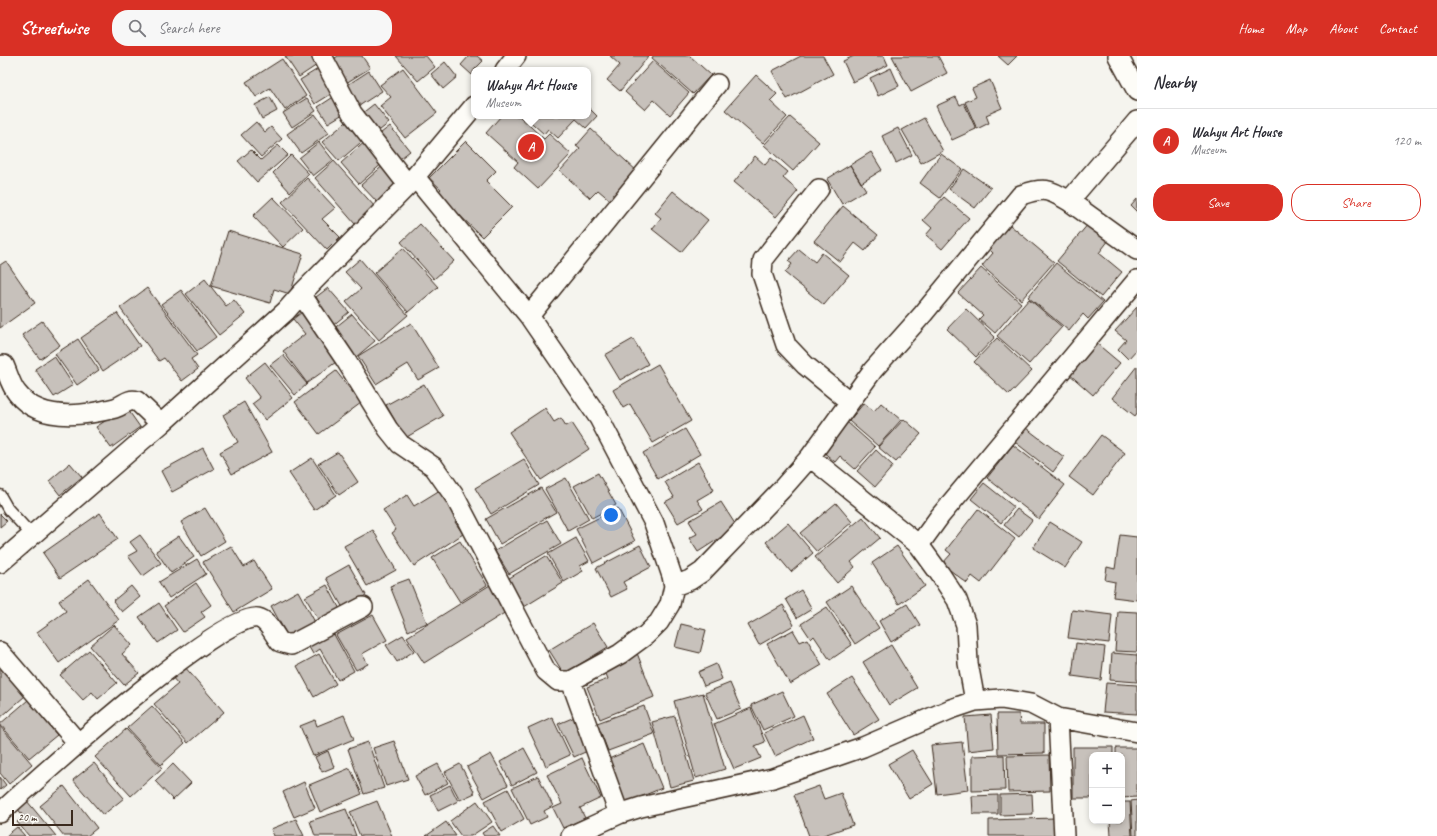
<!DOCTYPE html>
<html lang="en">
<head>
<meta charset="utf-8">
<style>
  :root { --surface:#fff; --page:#f7f7f7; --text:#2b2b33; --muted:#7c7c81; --line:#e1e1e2; --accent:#d93025 }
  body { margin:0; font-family:Caveat,sans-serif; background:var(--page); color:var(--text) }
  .controls { position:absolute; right:12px; bottom:12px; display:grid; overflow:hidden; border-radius:8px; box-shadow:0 2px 6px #0003 }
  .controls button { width:36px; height:36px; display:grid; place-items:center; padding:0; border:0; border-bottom:1px solid var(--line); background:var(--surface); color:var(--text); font:20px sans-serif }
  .scale { position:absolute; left:12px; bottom:10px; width:61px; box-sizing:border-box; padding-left:4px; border:2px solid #3b2a1e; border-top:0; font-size:11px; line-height:14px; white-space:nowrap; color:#3b2a1e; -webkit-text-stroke:3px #fdfcf7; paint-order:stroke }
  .you { position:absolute; left:611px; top:459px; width:14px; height:14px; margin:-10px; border:3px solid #fff; border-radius:50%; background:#1a73e8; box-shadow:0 0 0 6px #1a73e833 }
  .badge { display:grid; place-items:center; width:26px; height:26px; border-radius:50%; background:var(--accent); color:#fff; font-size:13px; font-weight:700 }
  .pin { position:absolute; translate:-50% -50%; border:2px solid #fff; box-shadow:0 1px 4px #0006 }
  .popup { position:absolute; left:471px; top:11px; width:120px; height:52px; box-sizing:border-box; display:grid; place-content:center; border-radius:8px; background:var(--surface); filter:drop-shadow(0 1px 3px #0005); font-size:13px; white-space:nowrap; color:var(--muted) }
  .popup b { font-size:15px; color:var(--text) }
  .popup::after { content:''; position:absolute; left:50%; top:100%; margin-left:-8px; border:8px solid transparent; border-top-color:var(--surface) }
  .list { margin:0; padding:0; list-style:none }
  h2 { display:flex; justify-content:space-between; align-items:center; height:52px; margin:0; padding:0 16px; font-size:17px }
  h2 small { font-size:13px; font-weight:400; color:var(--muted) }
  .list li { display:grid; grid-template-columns:26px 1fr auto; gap:12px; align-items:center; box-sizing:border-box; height:64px; padding:0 16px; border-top:1px solid var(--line) }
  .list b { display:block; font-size:15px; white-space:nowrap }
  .list p { margin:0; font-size:13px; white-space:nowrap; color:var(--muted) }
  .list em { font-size:13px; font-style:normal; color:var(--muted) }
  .actions { display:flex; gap:8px; padding:12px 16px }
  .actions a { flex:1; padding:9px 0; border:1px solid var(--accent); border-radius:16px; text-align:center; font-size:14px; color:var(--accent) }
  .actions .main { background:var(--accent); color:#fff }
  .icon { flex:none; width:22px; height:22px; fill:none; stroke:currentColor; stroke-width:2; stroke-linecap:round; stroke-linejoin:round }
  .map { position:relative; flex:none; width:1137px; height:780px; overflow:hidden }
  header { display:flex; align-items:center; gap:24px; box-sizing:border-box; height:56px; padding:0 20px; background:var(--accent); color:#fff }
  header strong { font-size:19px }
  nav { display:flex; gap:22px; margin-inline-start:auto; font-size:14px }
  .search { width:280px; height:36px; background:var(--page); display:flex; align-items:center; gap:10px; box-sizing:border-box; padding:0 14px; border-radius:16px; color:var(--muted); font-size:15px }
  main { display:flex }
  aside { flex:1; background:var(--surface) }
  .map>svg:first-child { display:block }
</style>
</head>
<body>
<header>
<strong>Streetwise</strong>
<div class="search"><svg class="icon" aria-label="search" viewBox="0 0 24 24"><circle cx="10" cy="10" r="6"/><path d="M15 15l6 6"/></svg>Search here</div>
<nav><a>Home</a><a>Map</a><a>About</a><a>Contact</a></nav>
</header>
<main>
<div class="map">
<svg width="1137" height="780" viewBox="0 0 1137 780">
  <rect width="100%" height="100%" fill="#f5f4ee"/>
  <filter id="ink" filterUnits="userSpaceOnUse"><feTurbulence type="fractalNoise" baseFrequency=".025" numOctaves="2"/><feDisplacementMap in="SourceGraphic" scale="8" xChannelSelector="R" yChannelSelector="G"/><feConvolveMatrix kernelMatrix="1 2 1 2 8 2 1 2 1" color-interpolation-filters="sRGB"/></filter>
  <g filter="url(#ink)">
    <path fill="#c7c1bb" stroke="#3b2a1e" d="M285 0H316L320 7 299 21Z
      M338 0H362L370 12 346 27 332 4Z
      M396 0H426L435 11 418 25Z
      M469 0H477L483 5 474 14 472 19 461 9Z
      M610 0H649L620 35 607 24 620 9Z
      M653 0H690L711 19 693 38 652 2Z
      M801 0H823L833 18 787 43 772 15Z
      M854 0H884L888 9 853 26 843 5Z
      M892 0H938L947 17 911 36Z
      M998 0H1017L1008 9Z
      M282 3 306 40 285 54 270 32 256 41 246 26Z
      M653 5 689 37 670 59 654 44 645 54 625 36Z
      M445 6 457 21 443 33 431 18Z
      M321 11 336 35 315 48 300 24Z
      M403 12 437 57 405 82 380 50 391 41 380 29Z
      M891 12 899 30 878 40 870 22Z
      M369 15 382 35 359 50 346 30Z
      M756 19 777 38 770 45 787 61 763 87 725 54Z
      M990 24 1002 52 986 59 989 67 977 73 965 46 976 41 972 32Z
      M338 38 348 55 328 67 318 51Z
      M270 41 277 55 262 63 255 49Z
      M956 41 960 49 964 47 976 73 952 84 936 50Z
      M307 42 316 55 292 71 283 57Z
      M374 48 389 67 375 78 360 59Z
      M588 51 597 60 586 72 576 63 558 82 548 73 544 78 524 60H588Z
      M315 58 329 77 301 97 287 78Z
      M501 60H519L544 83 549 78 571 98 538 133 514 111 518 106 486 77Z
      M790 61 819 86 793 115 764 89Z
      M924 62 943 95 921 107 902 74Z
      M350 63 366 82 339 105 322 86Z
      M256 66 265 76 271 71 282 83 261 101 241 79Z
      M390 70 410 95 396 106 376 81Z
      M898 72 912 99 896 107 882 80Z
      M591 73 638 116 611 145 598 134 590 142 560 115 580 93 576 90Z
      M367 84 385 105 359 128 341 107Z
      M466 85 496 115 486 125 512 151 482 181 437 137 441 133 429 122Z
      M319 86 333 104 313 120 299 102Z
      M278 89 288 99 257 126 238 105 251 94 261 104Z
      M871 96 882 114 861 127 850 109Z
      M941 98 962 113 940 142 920 127Z
      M291 99 309 118 290 136 273 117Z
      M755 100 765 109 771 102 788 116 783 122 798 135 776 161 734 126Z
      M334 105 375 151 355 168 315 122Z
      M386 107 402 125 377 146 361 129Z
      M850 109 866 134 842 148 827 123Z
      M964 113 991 132 975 152 949 133Z
      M307 122 335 152 322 163 340 181 327 194 282 146Z
      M673 135 708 164 681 196 652 173 661 162 655 157Z
      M273 141 303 172 283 191 253 160Z
      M944 141 969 162 942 193 926 179 932 172 923 164Z
      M1137 143V156L1131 150Z
      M843 150 878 179 865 195 855 187 840 206 814 185Z
      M1089 167 1109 184 1099 197 1122 216 1101 241 1057 205Z
      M420 168 454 205 434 223 401 186Z
      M1010 169 1054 206 1021 244 982 210 993 197 989 193Z
      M228 175 303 198 290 238 274 233 270 247 211 230Z
      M403 192 438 231 408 256 374 217Z
      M799 193 815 206 822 197 849 219 824 249 785 217 792 208 788 205Z
      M360 203 408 259 379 284 346 246 361 233 345 216Z
      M6 205 35 247 0 272V209Z
      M1056 207 1103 246 1088 263 1083 258 1069 275 1028 241Z
      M981 212 1021 247 995 277 979 263 983 259 958 237Z
      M205 223 226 250 234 244 245 258 219 279 186 238Z
      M147 232 197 299 191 303 198 313 182 325 164 302 159 305 120 252Z
      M328 232 349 256 331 271 314 251 319 246 316 241Z
      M181 234 216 281 197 295 161 248Z
      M1029 243 1062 271 1029 308 997 280Z
      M1137 251V293L1128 303 1118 293 1126 284 1115 275Z
      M306 253 343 301 307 327 283 295 305 278 293 263Z
      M966 253 995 281 976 301 947 273Z
      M117 257 140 290 103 315 81 282Z
      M352 258 375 285 356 301 332 274Z
      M42 265 60 289 40 303 22 279Z
      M411 267 439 312 418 324 408 308 376 328 358 300Z
      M997 282 1032 315 1009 339 974 306Z
      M78 283 99 314 77 329 55 298Z
      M633 283 648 308 620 324 605 299Z
      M1095 286 1120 307 1093 339 1068 317Z
      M283 299 307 328 295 339 270 309Z
      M54 300 73 329 54 341 35 313Z
      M265 306 293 342 265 364 252 348 260 342 245 322Z
      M658 308 691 365 653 387 630 348 623 352 613 334Z
      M1137 310V357L1135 360 1112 342Z
      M336 315 361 347 319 378 295 346Z
      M424 328 443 360 405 382 386 349Z
      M244 346 272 396 232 418 220 396 238 386 223 359Z
      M864 347 874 355 881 347 901 364 878 390 849 365Z
      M126 351 140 371 111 392 96 371Z
      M545 352 554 366 561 362 566 370 572 367 589 393 541 424 509 376Z
      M904 363 921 378 896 406 878 391Z
      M847 366 875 391 855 413 840 400 835 406 821 394Z
      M1026 372 1064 401 1053 416 1015 386Z
      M685 373 700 398 658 423 643 397Z
      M1101 379 1125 397 1093 439 1069 421Z
      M1013 389 1065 429 1039 463 987 422Z
      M203 392 214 413 172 436 161 415Z
      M876 394 893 410 875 431 857 415Z
      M338 396 358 426 339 439 318 408Z
      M312 402 336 439 314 454 289 417Z
      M524 403 539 429 491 458 475 432Z
      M698 406 714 434 697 444 703 453 678 467 665 446 674 441 665 426Z
      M70 407 82 421 60 439 49 425Z
      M598 417 616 449 592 462 574 430Z
      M566 422 589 463 568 475 545 433Z
      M984 427 1014 451 1001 467 971 443Z
      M541 432 556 456 500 488 486 463Z
      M440 434 459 464 455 466 463 478 414 510 392 477 396 474 383 454 407 439 414 450Z
      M721 446 737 471 698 496 689 482 697 478 689 465Z
      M836 447 852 466 817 496 800 477Z
      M205 452 225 485 201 500 181 466Z
      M618 452 635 485 593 507 576 473Z
      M978 453 1015 483 981 527 972 520 967 527 942 508 951 498 946 494Z
      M1017 453 1032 464 1019 481 1004 469Z
      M100 457 118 483 60 522 43 497Z
      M0 458 7 465 0 471Z
      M863 461 880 482 851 506 855 511 837 527 815 501Z
      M547 464 561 488 509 518 495 495Z
      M1050 466 1082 486 1065 512 1033 492Z
      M788 467 813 497 791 516 766 486Z
      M373 474 396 514 367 530 344 490Z
      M140 479 161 507 143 520 128 500 137 495 130 486Z
      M1120 479 1137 481V544L1113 541 1115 526 1105 524 1107 511 1115 513Z
      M179 480 194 501 171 517 156 495Z
      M576 482 589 505 580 510 583 515 564 526 548 498Z
      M460 485 487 529 460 546 432 502Z
      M640 489 651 511 623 526 627 533 611 541 596 512Z
      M231 490 244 511 254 505 272 533 234 556 203 506Z
      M897 490 925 530 899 548 872 507Z
      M546 500 563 527 524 551 506 524Z
      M197 503 206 518 169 542 159 526Z
      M349 509 366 539 343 552 326 522Z
      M89 523 119 564 59 607 37 576 66 555 59 545Z
      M409 523 427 567 408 575 390 530Z
      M196 527 211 549 201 556 205 561 183 576 164 550Z
      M327 529 342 557 321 568 305 541Z
      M490 529 506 556 424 607 407 581Z
      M131 530 140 541 122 556 113 545Z
      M851 530 879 572 855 588 827 546Z
      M801 534 812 553 797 562 786 543Z
      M298 535 316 568 289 583 271 550Z
      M159 547 177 574 158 587 139 561Z
      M907 548 920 569 891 586 879 565Z
      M783 549 794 569 759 589 748 569Z
      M827 551 852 589 830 604 814 580 811 583 801 568Z
      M1072 554 1112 559 1109 587 1068 582Z
      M1118 555 1137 556V596L1115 595Z
      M373 559 387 584 362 598 368 608 356 614 336 579Z
      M593 567 608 591 564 618 549 594Z
      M681 568 706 574 700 597 675 591Z
      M114 569 132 589 122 598 139 617 124 629 90 590Z
      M331 573 354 615 338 624 320 593 313 598 306 586Z
      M793 574 800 586 807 583 822 609 790 628 767 588Z
      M403 579 414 595 397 606 386 589Z
      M1076 587 1105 591 1101 624 1072 620Z
      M891 589 917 632 889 649 863 606Z
      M89 594 117 627 98 643 92 636 83 644 60 619Z
      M637 597 654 641 600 663 587 631 608 623 603 610Z
      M1112 597 1137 599V626L1110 624Z
      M319 598 336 628 314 641 297 610Z
      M716 608 722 623 704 630 698 616Z
      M184 610 224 656 188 687 154 648 178 628 171 620Z
      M1 612 25 640 0 662V613Z
      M852 622 879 663 853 679 827 638Z
      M730 627 741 653 717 663 705 637Z
      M1106 627 1137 629V658L1103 656Z
      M782 635 794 660 763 674 751 649Z
      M703 637 725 713 696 722 674 645Z
      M28 644 57 679 29 702 0 668Z
      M152 650 185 687 161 709 127 672Z
      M644 650 654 678 608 695 597 667Z
      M751 652 765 686 755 690 761 702 734 713 714 668Z
      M997 658H1019L1020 668H1044V697L998 698Z
      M344 659 354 683 313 700 300 670 315 664 317 670Z
      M803 659 813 682 775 700 764 677Z
      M991 659 994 692 968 695 965 661Z
      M577 660 592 693 574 701 558 668Z
      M675 660 694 725 670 731 652 666Z
      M552 661 570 699 546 710 528 672Z
      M0 670 32 708 9 728 0 717Z
      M126 673 162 712 131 740 95 701Z
      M394 685 408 723 386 730 373 692Z
      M368 686 384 732 364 738 348 693Z
      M962 686 968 734 937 738 931 689Z
      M644 688 662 732 623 748 604 705Z
      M1073 691H1113V699H1092V742H1073Z
      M524 692 537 716 512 729 500 706Z
      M1116 692H1137V741L1122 742V699H1116Z
      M912 694 933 728 909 743 888 708Z
      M328 695 334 711 322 716 315 701Z
      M491 698 508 729 484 742 467 711Z
      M1004 699 1005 734 972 735V700Z
      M1049 699 1050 735 1008 736 1007 700Z
      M582 702 601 742 580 752 585 762 563 772 553 752 562 748 547 719Z
      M94 707 124 742 103 759 73 724Z
      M173 708 191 727 173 744 155 725Z
      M438 708 448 727 425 739 415 720Z
      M460 708 475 737 460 744 445 716Z
      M350 712 362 738 320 756 309 729Z
      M538 720 553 750 544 755 547 761 530 769 512 732Z
      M0 721 6 729 0 734Z
      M304 726 315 752 294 761 283 736Z
      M450 729 458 745 438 755 430 739Z
      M64 730 97 772 87 780H64L40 750Z
      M819 730 824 743 841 737 853 769 821 780H809L794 739Z
      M508 733 524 763 502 776 485 745Z
      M1032 738 1033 758 1000 759V739Z
      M998 739V758H973L972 740Z
      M1137 744V780H1133L1131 745Z
      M27 745 56 780H29L17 766 24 761 17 752Z
      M377 745 392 780H360L350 756Z
      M477 745 492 766 471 780H461L450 765Z
      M1122 746H1130L1132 780H1111L1110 765H1122Z
      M346 753 356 780H315L310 765Z
      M1055 762V780H989V764Z
      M296 763 304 780H274L271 773Z
      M446 766 456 780H426Z
      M493 770 500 780H484L482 777Z
      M17 771 25 780H6Z"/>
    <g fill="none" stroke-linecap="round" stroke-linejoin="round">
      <g stroke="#3b2a1e" stroke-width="13">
        <path id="service" d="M0 439 8 453 31 478"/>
      </g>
      <g stroke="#3b2a1e" stroke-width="22">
        <path id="minor" d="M322 0 352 57 408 129
          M1118 0 1137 35
          M505 14 516 0
          M1137 65 1069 145 1137 194
          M819 133 763 204 762 218 786 289 805 309 850 346
          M301 238 345 303 388 373 400 388 434 411 455 441 546 615 558 625H571L620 598 646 579 659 566 670 548 674 530 672 520 654 467 599 362 529 260 415 121
          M529 260 717 28
          M4 309C8 318 11 330 17 337 39 366 84 360 115 352 123 350 128 342 137 345L161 368
          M810 401 919 489 940 518 957 544 966 569 968 607 975 645
          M919 489 940 460 1137 224
          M0 507 161 368 286 255 301 238 408 129 474 50
          M674 530 690 524 702 516 781 434 810 401 873 314 923 258 1021 139C1044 131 1049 133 1069 145
          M0 596 78 687
          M571 625 619 758
          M1058 662 1064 780
          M0 757C34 726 222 555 258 562 268 564 274 579 280 586L291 589 363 551
          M571 780 619 758 641 751 773 722 863 691 951 653 975 645 1001 643 1031 648 1058 662 1137 676"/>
      </g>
      <use href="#service" stroke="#fdfcf7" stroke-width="10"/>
      <use href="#minor" stroke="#fdfcf7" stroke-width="19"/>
    </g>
  </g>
</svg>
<div class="controls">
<button>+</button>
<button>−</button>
</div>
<div class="scale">20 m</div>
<div class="you"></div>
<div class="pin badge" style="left:531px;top:91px">A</div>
<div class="popup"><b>Wahyu Art House</b>Museum</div>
</div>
<aside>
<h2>Nearby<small></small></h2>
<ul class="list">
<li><span class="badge">A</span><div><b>Wahyu Art House</b><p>Museum</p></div><em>120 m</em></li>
</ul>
<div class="actions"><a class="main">Save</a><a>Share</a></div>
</aside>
</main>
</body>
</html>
